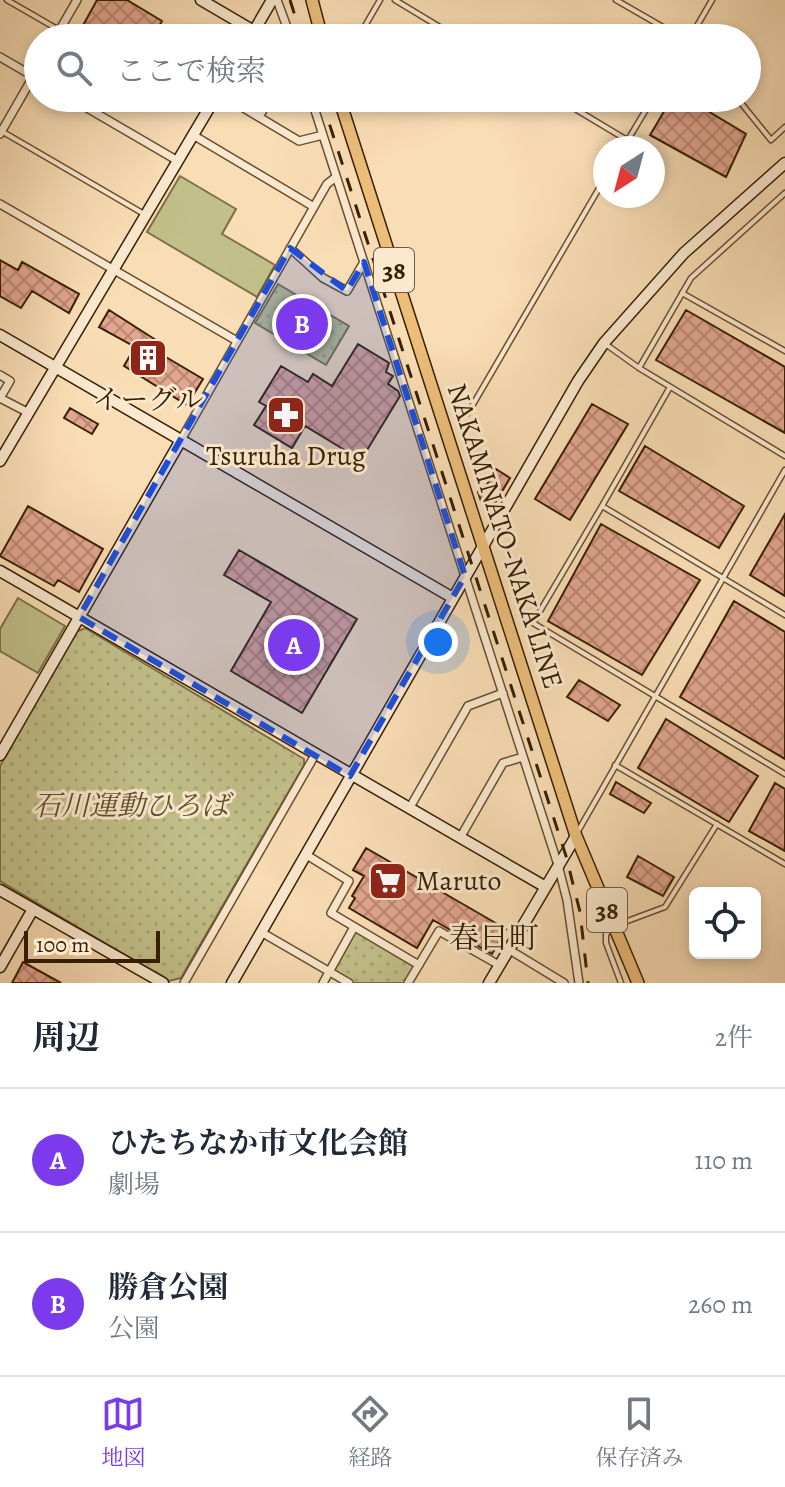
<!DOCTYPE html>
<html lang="ja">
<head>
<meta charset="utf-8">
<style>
  :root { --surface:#fff; --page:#f6f6f7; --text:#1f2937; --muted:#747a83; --line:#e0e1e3; --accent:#7c3aed }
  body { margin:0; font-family:Alegreya,"Noto Serif JP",serif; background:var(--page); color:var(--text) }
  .controls { position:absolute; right:24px; bottom:24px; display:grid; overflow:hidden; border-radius:12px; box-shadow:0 4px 12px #0003 }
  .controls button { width:72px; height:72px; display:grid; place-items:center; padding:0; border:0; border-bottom:2px solid var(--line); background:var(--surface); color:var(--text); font:40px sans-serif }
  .compass { position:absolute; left:593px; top:136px; width:72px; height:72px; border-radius:50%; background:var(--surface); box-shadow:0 4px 12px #0003; rotate:216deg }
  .scale { position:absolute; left:24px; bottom:20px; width:136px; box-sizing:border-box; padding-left:8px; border:4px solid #381f02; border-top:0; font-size:22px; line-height:28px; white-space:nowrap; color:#381f02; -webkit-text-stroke:6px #fbe9cf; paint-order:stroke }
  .you { position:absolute; left:438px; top:642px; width:28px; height:28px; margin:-20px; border:6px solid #fff; border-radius:50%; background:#1a73e8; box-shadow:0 0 0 12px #1a73e833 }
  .badge { display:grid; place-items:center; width:52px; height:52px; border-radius:50%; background:var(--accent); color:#fff; font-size:26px; font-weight:700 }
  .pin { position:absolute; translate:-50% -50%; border:4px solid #fff; box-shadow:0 2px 8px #0006 }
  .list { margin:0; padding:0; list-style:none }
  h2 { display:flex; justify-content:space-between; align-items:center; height:104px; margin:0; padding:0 32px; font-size:34px }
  h2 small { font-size:26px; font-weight:400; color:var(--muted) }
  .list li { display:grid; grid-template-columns:52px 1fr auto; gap:24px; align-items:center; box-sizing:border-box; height:144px; padding:0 32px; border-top:2px solid var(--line) }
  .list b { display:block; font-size:30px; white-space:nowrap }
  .list p { margin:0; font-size:26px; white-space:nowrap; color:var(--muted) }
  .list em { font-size:26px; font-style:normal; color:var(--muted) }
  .icon { flex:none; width:44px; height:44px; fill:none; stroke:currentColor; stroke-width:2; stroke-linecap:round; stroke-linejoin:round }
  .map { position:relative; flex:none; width:785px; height:983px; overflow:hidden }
  .search { position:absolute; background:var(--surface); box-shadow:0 4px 12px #0003; left:24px; right:24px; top:24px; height:88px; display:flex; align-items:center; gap:20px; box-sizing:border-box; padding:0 28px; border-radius:44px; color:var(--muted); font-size:30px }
  .sheet { height:392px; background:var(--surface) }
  nav { display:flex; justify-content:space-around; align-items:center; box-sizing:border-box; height:112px; border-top:2px solid var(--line); background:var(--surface); font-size:22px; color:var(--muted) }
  nav a { display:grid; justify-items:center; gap:4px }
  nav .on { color:var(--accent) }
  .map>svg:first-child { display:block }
</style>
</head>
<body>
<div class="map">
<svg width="785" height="983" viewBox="0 0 785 983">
  <defs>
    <pattern id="park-dots" width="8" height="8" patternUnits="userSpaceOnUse" patternTransform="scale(2)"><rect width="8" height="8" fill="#c2c08a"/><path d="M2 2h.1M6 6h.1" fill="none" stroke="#a7a575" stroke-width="1.8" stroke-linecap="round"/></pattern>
    <pattern id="building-cross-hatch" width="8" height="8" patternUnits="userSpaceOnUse" patternTransform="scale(2)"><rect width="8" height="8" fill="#e2a58f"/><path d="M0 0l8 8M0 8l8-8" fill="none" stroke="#b88673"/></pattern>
  </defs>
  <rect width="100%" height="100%" fill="#f9ddb5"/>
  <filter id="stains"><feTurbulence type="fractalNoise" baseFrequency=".0025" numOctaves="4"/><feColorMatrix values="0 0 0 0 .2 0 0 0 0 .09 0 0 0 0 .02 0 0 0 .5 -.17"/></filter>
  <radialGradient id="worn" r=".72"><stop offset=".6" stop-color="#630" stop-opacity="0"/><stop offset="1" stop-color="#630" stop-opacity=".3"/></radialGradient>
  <path fill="url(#park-dots)" stroke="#7d7046" stroke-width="2" d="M278 284 349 326 326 365 255 323Z
    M85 628 304 759V765L181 978 169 981 0 881V766L76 632Z
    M354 927 419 965 408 983H349L329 972Z"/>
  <path fill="#c2c08a" stroke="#7d7046" stroke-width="2" d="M180 176 236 209 222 234 275 265 257 297 147 232Z
    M18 598 65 626 38 673 0 651V629Z"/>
  <path fill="url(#building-cross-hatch)" stroke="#381f02" stroke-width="2" d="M97 0H127L162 21 152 38H76Z
    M672 98H686L746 134 726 177 650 135Z
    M0 260 18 270 22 262 79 294 69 313 32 291 21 308 0 296Z
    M109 310 159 342 154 350 203 379 187 405 124 366 135 347 99 327Z
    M686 310 785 367V433L656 360Z
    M358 344 389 363 386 372 393 376 388 384 398 391 400 396 361 460 305 426 292 448 254 425 266 406 259 402 281 366 308 382 313 374 332 386Z
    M592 404 628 424 570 520 535 499Z
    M70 408 98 424 92 434 64 418Z
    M645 446 744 506 719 548 619 491Z
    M496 469 510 478 492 508 481 501 478 492 482 486 485 488Z
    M28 506 103 549 79 592 58 580 54 586 0 556Z
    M785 514V596L750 575Z
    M601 524 700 580 642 675 548 621Z
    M239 550 357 619 302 713 231 671 271 602 224 575Z
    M734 601 785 632V759L680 697Z
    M579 680 620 705 608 721 567 697Z
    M666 719 758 776 729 822 638 768Z
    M616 782 651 803 644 813 610 794Z
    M775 783 785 789V851L749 831Z
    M366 848 506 929 492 954 433 920 417 948 349 908 355 898 352 896 364 876 353 870Z
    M638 856 674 877 663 896 627 877Z
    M23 962 61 983H12Z"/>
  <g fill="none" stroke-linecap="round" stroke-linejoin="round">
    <g stroke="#684e2f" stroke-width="7">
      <path id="lane" d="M7 0 59 30
        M395 0 458 38
        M616 0 682 38
        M358 38 380 0
        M690 38 712 0
        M557 98 627 140
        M737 98 771 140 785 127
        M3 132 144 214
        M623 148 653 98
        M682 293 785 351
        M604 343 639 368 785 456
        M639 368 691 278 785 193
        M670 387 602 506 785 615
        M468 413 605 178
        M602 506 533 623 785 774
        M615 765 785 864
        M577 833 785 470
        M621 983 606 943V934L614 926 665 907 717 824"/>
    </g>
    <g stroke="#684e2f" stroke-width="10">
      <path id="street" d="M277 0 291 38
        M55 38 77 0
        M0 57 38 79
        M70 98 178 161
        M227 98 299 141 323 135
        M311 98 558 865 567 900 579 983
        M259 117 270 98
        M0 134 38 68
        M193 135 314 207
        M0 204 237 341
        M290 248 323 278 347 291 364 262
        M0 375 10 381 0 398
        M0 398 27 412
        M181 440 327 184 336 177
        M409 809 468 706 503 693
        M460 838 503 763 523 757
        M305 854 349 881 331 913 419 965
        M261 932 349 983
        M508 949 564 983
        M184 983 315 755
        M323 983 354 927
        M408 983 439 931 499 965"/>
    </g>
    <g stroke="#381f02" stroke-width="13">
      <path id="secondary" d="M201 0 254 31
        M250 38 272 0
        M0 335 453 598
        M0 461 215 98
        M0 571 544 886
        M0 755 181 440
        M0 890 163 983
        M0 967 33 909
        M232 983 578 381 604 343 684 253 785 163
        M489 983 576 836"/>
    </g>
    <g stroke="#381f02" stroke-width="14">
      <path id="primary" d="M312 0 322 38
        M339 98 576 836 638 983"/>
    </g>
    <use href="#lane" stroke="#fbe9cf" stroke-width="4"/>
    <use href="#street" stroke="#fbe9cf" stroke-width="7"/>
    <use href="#secondary" stroke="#fbe9cf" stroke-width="10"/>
    <use href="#primary" stroke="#ecbe7a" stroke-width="11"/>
    <path stroke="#381f02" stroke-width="3" stroke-dasharray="14 14" stroke-linecap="butt" d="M290 0 302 38
      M321 98 566 856 580 912 588 983"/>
  </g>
  <path fill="#1d4ed8" fill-opacity="0.2" stroke="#1d4ed8" stroke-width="6" stroke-dasharray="16 10" stroke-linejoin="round" d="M290 248 347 291 364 262 465 576 350 776 79 617Z"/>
  <defs>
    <g id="building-square" transform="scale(2)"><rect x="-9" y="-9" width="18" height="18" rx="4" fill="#8f2418" stroke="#fbe9cf"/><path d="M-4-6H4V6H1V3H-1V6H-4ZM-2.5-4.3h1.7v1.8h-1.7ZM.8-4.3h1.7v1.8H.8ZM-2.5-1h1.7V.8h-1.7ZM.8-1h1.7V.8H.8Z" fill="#fff"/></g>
    <g id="pharmacy-square" transform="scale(2)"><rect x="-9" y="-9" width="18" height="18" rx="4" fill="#8f2418" stroke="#fbe9cf"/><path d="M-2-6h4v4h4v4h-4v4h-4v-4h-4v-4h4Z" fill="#fff"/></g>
    <g id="supermarket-square" transform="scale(2)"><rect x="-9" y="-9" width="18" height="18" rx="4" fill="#8f2418" stroke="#fbe9cf"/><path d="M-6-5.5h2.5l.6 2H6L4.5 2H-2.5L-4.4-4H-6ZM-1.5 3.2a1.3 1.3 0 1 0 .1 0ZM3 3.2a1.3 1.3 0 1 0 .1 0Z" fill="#fff"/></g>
  </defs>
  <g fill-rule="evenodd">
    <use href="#building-square" x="148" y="358"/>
    <use href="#pharmacy-square" x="286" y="415"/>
    <use href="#supermarket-square" x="388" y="881"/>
  </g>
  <g text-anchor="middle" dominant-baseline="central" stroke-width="6" stroke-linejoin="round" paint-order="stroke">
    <g fill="#fbe9cf" stroke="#725c40" stroke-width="2">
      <rect x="374" y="248" width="40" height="44" rx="6"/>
      <rect x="587" y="888" width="40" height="44" rx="6"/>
    </g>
    <g font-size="26" font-weight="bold" fill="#381f02">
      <text x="394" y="270">38</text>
      <text x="607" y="910">38</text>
    </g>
    <g font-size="28" fill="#381f02" stroke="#fbe9cf">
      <text x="148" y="400">イーグル</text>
      <text x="286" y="456">Tsuruha Drug</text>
      <text x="416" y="881" text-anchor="start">Maruto</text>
    </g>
    <g font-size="28" fill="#381f02" stroke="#fbe9cf">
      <text transform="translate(505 536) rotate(72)">NAKAMINATO-NAKA LINE</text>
    </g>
    <g font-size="28" font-style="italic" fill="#614f2b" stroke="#fbe9cf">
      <text x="131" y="806">石川運動ひろば</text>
    </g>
    <g font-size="30" fill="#381f02" stroke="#fbe9cf">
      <text x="494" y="938">春日町</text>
    </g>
  </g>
  <rect width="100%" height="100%" filter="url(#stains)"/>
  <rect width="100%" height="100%" fill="url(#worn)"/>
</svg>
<div class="controls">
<button><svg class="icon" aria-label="locate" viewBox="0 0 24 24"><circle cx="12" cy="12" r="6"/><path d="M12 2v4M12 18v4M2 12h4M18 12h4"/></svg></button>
</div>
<svg class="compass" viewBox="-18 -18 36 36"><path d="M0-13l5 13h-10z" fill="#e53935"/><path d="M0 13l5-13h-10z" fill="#747a83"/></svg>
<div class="scale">100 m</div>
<div class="you"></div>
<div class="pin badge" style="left:294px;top:645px">A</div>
<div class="pin badge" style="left:302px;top:324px">B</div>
<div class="search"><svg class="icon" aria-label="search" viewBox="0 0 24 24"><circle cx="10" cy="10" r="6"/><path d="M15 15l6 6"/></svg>ここで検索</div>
</div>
<section class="sheet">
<h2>周辺<small>2件</small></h2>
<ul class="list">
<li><span class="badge">A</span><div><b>ひたちなか市文化会館</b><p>劇場</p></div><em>110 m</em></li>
<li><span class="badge">B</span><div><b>勝倉公園</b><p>公園</p></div><em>260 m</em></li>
</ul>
</section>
<nav>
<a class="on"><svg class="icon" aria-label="map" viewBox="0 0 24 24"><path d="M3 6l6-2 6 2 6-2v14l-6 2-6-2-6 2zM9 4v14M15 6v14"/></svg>地図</a>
<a><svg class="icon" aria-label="directions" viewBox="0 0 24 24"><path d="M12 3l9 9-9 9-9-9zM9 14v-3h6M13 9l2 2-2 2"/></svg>経路</a>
<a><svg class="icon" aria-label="saved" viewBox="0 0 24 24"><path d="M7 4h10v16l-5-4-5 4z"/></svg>保存済み</a>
</nav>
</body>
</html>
